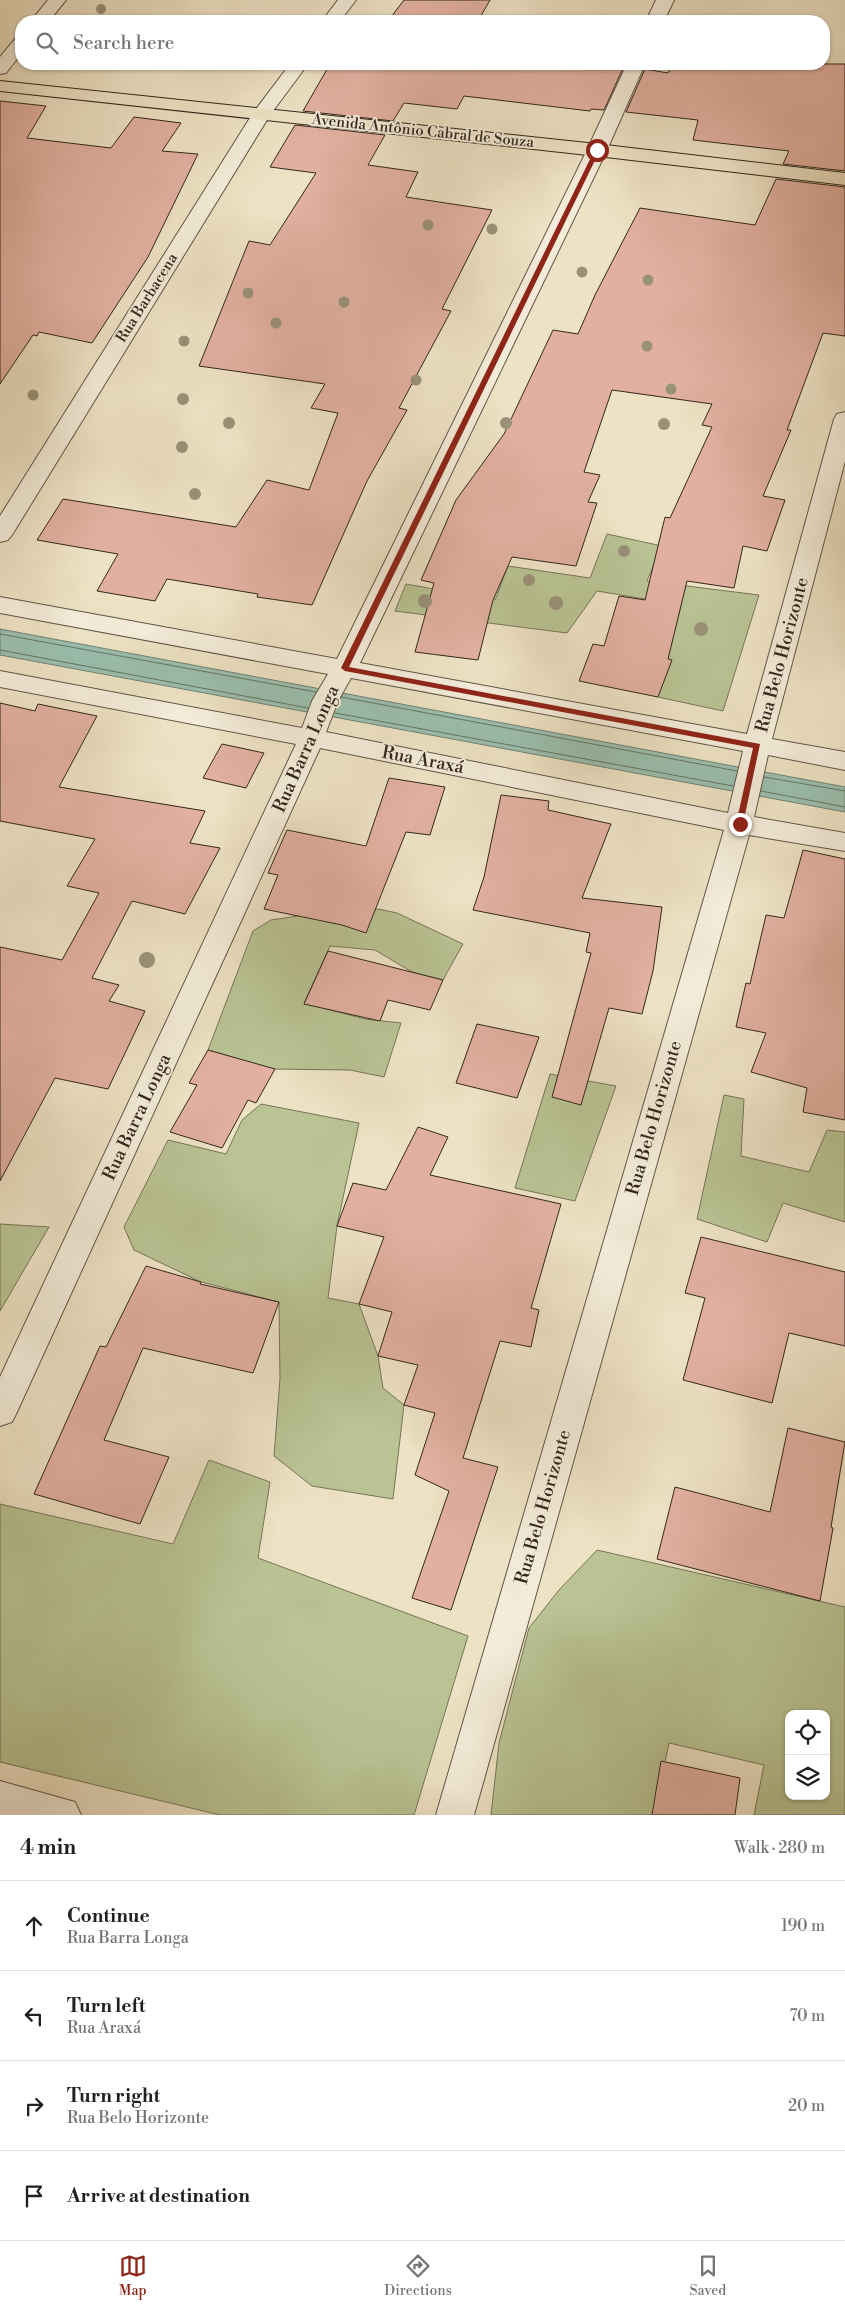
<!DOCTYPE html>
<html lang="en">
<head>
<meta charset="utf-8">
<style>
  :root { --surface:#fff; --page:#f2f2f2; --text:#202124; --muted:#757577; --line:#e0e0e0; --accent:#8f2418 }
  body { margin:0; font-family:"Libre Bodoni",serif; background:var(--page); color:var(--text) }
  .controls { position:absolute; right:15px; bottom:15px; display:grid; overflow:hidden; border-radius:10px; box-shadow:0 1px 4px #0004 }
  .controls button { width:45px; height:45px; display:grid; place-items:center; padding:0; border:0; border-bottom:1px solid var(--line); background:var(--surface); color:var(--text); font:25px sans-serif }
  .stop { position:absolute; width:15px; height:15px; margin:-11px; border:4px solid #8f2418; border-radius:50%; background:#fff }
  .stop.end { background:#8f2418; border-color:#fff; box-shadow:0 1px 5px #0008 }
  .list { margin:0; padding:0; list-style:none }
  h2 { display:flex; justify-content:space-between; align-items:center; height:65px; margin:0; padding:0 20px; font-size:21px }
  h2 small { font-size:16px; font-weight:400; color:var(--muted) }
  .list li { display:grid; grid-template-columns:32px 1fr auto; gap:15px; align-items:center; box-sizing:border-box; height:90px; padding:0 20px; border-top:1px solid var(--line) }
  .list b { display:block; font-size:19px; white-space:nowrap }
  .list p { margin:0; font-size:16px; white-space:nowrap; color:var(--muted) }
  .list em { font-size:16px; font-style:normal; color:var(--muted) }
  .icon { flex:none; width:28px; height:28px; fill:none; stroke:currentColor; stroke-width:2; stroke-linecap:round; stroke-linejoin:round }
  .map { position:relative; flex:none; width:845px; height:1815px; overflow:hidden }
  .search { position:absolute; background:var(--surface); box-shadow:0 1px 4px #0004; left:15px; right:15px; top:15px; height:55px; display:flex; align-items:center; gap:12px; box-sizing:border-box; padding:0 18px; border-radius:20px; color:var(--muted); font-size:19px }
  .sheet { height:425px; background:var(--surface) }
  nav { display:flex; justify-content:space-around; align-items:center; box-sizing:border-box; height:70px; border-top:1px solid var(--line); background:var(--surface); font-size:14px; color:var(--muted) }
  nav a { display:grid; justify-items:center; gap:2px }
  nav .on { color:var(--accent) }
  .map>svg:first-child { display:block }
</style>
</head>
<body>
<div class="map">
<svg width="845" height="1815" viewBox="0 0 845 1815">
  <rect width="100%" height="100%" fill="#ede2c4"/>
  <filter id="stains"><feTurbulence type="fractalNoise" baseFrequency=".004" numOctaves="4"/><feColorMatrix values="0 0 0 0 .2 0 0 0 0 .09 0 0 0 0 .02 0 0 0 .5 -.17"/></filter>
  <radialGradient id="worn" r=".72"><stop offset=".6" stop-color="#630" stop-opacity="0"/><stop offset="1" stop-color="#630" stop-opacity=".3"/></radialGradient>
  <path fill="#b9c394" stroke="#767558" fill-rule="evenodd" d="M607 534 662 546 647 581 759 595 723 711 658 697 681 605 597 591 567 633 395 611 406 584 495 600 508 566 590 578Z
    M378 909 397 913 463 944 443 980 412 972 375 950 330 946 304 1003 365 1019 401 1023 384 1077 350 1070 272 1069 208 1050 253 931 271 920 318 913Z
    M550 1074 616 1086 575 1201 515 1188Z
    M724 1095 744 1099 741 1156 809 1172 827 1130 845 1132V1222L783 1203 767 1242 697 1219Z
    M261 1104 359 1123 337 1226 328 1298 359 1304 378 1356 383 1388 404 1405 393 1499 312 1486 274 1456 280 1379 279 1302 201 1282 134 1250 124 1227 168 1140 226 1154 242 1120Z
    M0 1224 49 1227 0 1311Z
    M209 1460 270 1482 258 1558 468 1636 414 1815H220L0 1762V1504L173 1544Z
    M597 1550 845 1607V1815H754L764 1765 669 1743 654 1815H491L499 1743 529 1628 559 1590ZM789 1714H826V1796H789Z"/>
  <path fill="#9abfae" stroke="#718274" d="M0 629 845 787V812L0 655Z"/>
  <g fill="none" stroke-linecap="round" stroke-linejoin="round">
    <path stroke="#667365" stroke-width="1" d="M0 634 316 692
      M0 650 308 708
      M341 697 737 771
      M335 713 733 786
      M764 777 845 791
      M761 791 845 807"/>
  </g>
  <path fill="#e1b0a0" stroke="#33271c" d="M404 0H490L478 21H388Z
    M330 64H605L624 66 604 110 591 109 590 111 464 96 457 109 404 103 393 121 303 111Z
    M672 64H845V171L783 164 789 151 693 140 698 120 626 112 645 69 668 73Z
    M0 101 46 106 27 138 111 148 134 117 181 123 162 151 198 154 148 257 92 343 39 332 37 336 33 335 0 384Z
    M295 125 385 135 368 165 418 172 406 197 492 210 442 309 451 311 399 408 407 410 367 481 312 605 257 597 258 594 167 579 155 601 97 591 118 554 37 540 63 499 236 527 267 480 309 490 338 413 311 408 325 384 199 366 249 241 270 245 316 173 270 167Z
    M776 179 845 187V336L823 333 787 430H791L763 496 785 500 767 551 743 546 734 588 687 581 668 659 672 660 658 697 579 681 593 644 604 646 619 596 645 600 665 517 670 518 712 427 702 425 712 404 612 390 584 472 600 475 588 502 597 503 576 566 512 557 493 600 478 660 415 652 434 583 421 580 456 500 504 434 553 330 578 334 595 295 640 208 755 225Z
    M0 703 35 711 38 704 97 716 59 787 205 811 190 843 220 848 185 914 132 901 92 978 119 985 109 1001 145 1011 108 1089 55 1078 0 1181V947L62 960 99 893 67 886 95 839 0 821Z
    M222 744 264 753 246 788 203 778Z
    M389 778 445 787 430 835 406 832 366 933 342 925 264 909 278 875 268 873 287 830 366 846Z
    M501 795 549 801 548 810 611 824 582 898 662 907 653 971 642 1014 609 1008 581 1105 552 1097 591 953 586 952 590 933 473 910 484 877Z
    M803 850 845 859V1120L803 1112 807 1088 751 1072 766 1033 736 1027 746 983 750 984 766 915 784 918Z
    M328 951 443 980 430 1010 388 1000 380 1021 304 1004Z
    M477 1024 539 1037 517 1098 456 1083Z
    M208 1050 275 1069 256 1103 248 1100 222 1148 170 1132 197 1085 189 1083Z
    M418 1127 448 1137 430 1175 561 1204 531 1308 539 1310 531 1347 500 1341 463 1458 498 1467 451 1610 412 1598 449 1491 415 1475 435 1413 404 1405 418 1365 378 1356 392 1312 359 1304 384 1237 337 1226 353 1183 386 1190Z
    M701 1237 845 1272V1346L789 1333 772 1403 683 1380 705 1298 685 1293Z
    M146 1266 201 1282 200 1284 279 1302 253 1373 143 1348 104 1440 169 1457 140 1524 34 1494 100 1346 106 1347Z
    M788 1428 845 1442 831 1527 833 1528 820 1601 657 1559 675 1487 770 1512Z
    M661 1761 740 1778 735 1815H652Z"/>
  <g fill="none" stroke-linecap="round" stroke-linejoin="round">
    <g stroke="#625646" stroke-width="2">
      <path id="street" d="M48 0H66L49 21H31Z
        M338 0H356L340 21H322Z
        M656 0H674L664 21H646Z
        M21 38V54L6 73 0 74V57L15 39Z
        M290 64H308L270 115 12 535 8 540 0 542V516L253 113Z
        M627 64H645L607 150 360 663 747 734 834 419 837 414 845 412V461L772 739 845 752V770L768 755 754 817 845 833V851L749 835 474 1815H436L724 830 320 748 17 1412 12 1422 0 1426V1377L296 744 0 687V671L302 728 312 701 328 674 0 613V597L337 659 587 150ZM351 678 743 751 728 813 326 732 338 701Z
        M0 1781 75 1802 81 1815H0Z"/>
    </g>
    <g stroke="#33271c" stroke-width="2">
      <path id="primary" d="M0 81 597 144 845 173V185L597 156 0 91Z"/>
    </g>
    <use href="#street" fill="#f3ecd9" fill-rule="evenodd"/>
    <use href="#primary" fill="#ede2c4" fill-rule="evenodd"/>
  </g>
  <g fill="#999178">
    <circle cx="101" cy="9" r="5"/>
    <circle cx="428" cy="225" r="5.5"/>
    <circle cx="492" cy="229" r="5.5"/>
    <circle cx="582" cy="272" r="5.5"/>
    <circle cx="648" cy="280" r="5.5"/>
    <circle cx="248" cy="293" r="5.5"/>
    <circle cx="344" cy="302" r="5.5"/>
    <circle cx="276" cy="323" r="5.5"/>
    <circle cx="184" cy="341" r="5.5"/>
    <circle cx="647" cy="346" r="5.5"/>
    <circle cx="416" cy="380" r="5.5"/>
    <circle cx="671" cy="389" r="5.5"/>
    <circle cx="33" cy="395" r="5.5"/>
    <circle cx="183" cy="399" r="6"/>
    <circle cx="229" cy="423" r="6"/>
    <circle cx="506" cy="423" r="6"/>
    <circle cx="664" cy="424" r="6"/>
    <circle cx="182" cy="447" r="6"/>
    <circle cx="195" cy="494" r="6"/>
    <circle cx="624" cy="551" r="6"/>
    <circle cx="529" cy="580" r="6"/>
    <circle cx="425" cy="601" r="7"/>
    <circle cx="556" cy="603" r="7"/>
    <circle cx="701" cy="629" r="7"/>
    <circle cx="147" cy="960" r="8"/>
  </g>
  <path fill="#8f2418" d="M595 149 600 150 349 667 760 744 743 824 740 826 736 824 753 748 345 671 341 668Z"/>
  <g text-anchor="middle" dominant-baseline="central" stroke-width="4" stroke-linejoin="round" paint-order="stroke">
    <g font-size="15" fill="#33271c" stroke="#f3ecd9">
      <text transform="translate(423 131) rotate(6)">Avenida Antônio Cabral de Souza</text>
      <text transform="translate(147 298) rotate(-58)">Rua Barbacena</text>
    </g>
    <g font-size="18" fill="#33271c" stroke="#f3ecd9">
      <text transform="translate(782 655) rotate(-75)">Rua Belo Horizonte</text>
      <text transform="translate(306 749) rotate(-66)">Rua Barra Longa</text>
      <text transform="translate(423 760) rotate(11)">Rua Araxá</text>
      <text transform="translate(137 1117) rotate(-65)">Rua Barra Longa</text>
      <text transform="translate(654 1118) rotate(-74)">Rua Belo Horizonte</text>
      <text transform="translate(543 1507) rotate(-74)">Rua Belo Horizonte</text>
    </g>
  </g>
  <rect width="100%" height="100%" filter="url(#stains)"/>
  <rect width="100%" height="100%" fill="url(#worn)"/>
</svg>
<div class="controls">
<button><svg class="icon" aria-label="locate" viewBox="0 0 24 24"><circle cx="12" cy="12" r="6"/><path d="M12 2v4M12 18v4M2 12h4M18 12h4"/></svg></button>
<button><svg class="icon" aria-label="layers" viewBox="0 0 24 24"><path d="M12 4l9 5-9 5-9-5zM3 14l9 5 9-5"/></svg></button>
</div>
<div class="stop" style="left:597px;top:150px"></div>
<div class="stop end" style="left:740px;top:824px"></div>
<div class="search"><svg class="icon" aria-label="search" viewBox="0 0 24 24"><circle cx="10" cy="10" r="6"/><path d="M15 15l6 6"/></svg>Search here</div>
</div>
<section class="sheet">
<h2>4 min<small>Walk · 280 m</small></h2>
<ul class="list">
<li><svg class="icon" aria-label="ahead" viewBox="0 0 24 24"><path d="M12 20V5M6 11l6-6 6 6"/></svg><div><b>Continue</b><p>Rua Barra Longa</p></div><em>190 m</em></li>
<li><svg class="icon" aria-label="left" viewBox="0 0 24 24"><path d="M17 20v-9H6M10 6l-5 5 5 5"/></svg><div><b>Turn left</b><p>Rua Araxá</p></div><em>70 m</em></li>
<li><svg class="icon" aria-label="right" viewBox="0 0 24 24"><path d="M7 20v-9h11M14 6l5 5-5 5"/></svg><div><b>Turn right</b><p>Rua Belo Horizonte</p></div><em>20 m</em></li>
<li><svg class="icon" aria-label="arrive" viewBox="0 0 24 24"><path d="M6 21V4h12l-3 4 3 4H6"/></svg><div><b>Arrive at destination</b></div></li>
</ul>
</section>
<nav>
<a class="on"><svg class="icon" aria-label="map" viewBox="0 0 24 24"><path d="M3 6l6-2 6 2 6-2v14l-6 2-6-2-6 2zM9 4v14M15 6v14"/></svg>Map</a>
<a><svg class="icon" aria-label="directions" viewBox="0 0 24 24"><path d="M12 3l9 9-9 9-9-9zM9 14v-3h6M13 9l2 2-2 2"/></svg>Directions</a>
<a><svg class="icon" aria-label="saved" viewBox="0 0 24 24"><path d="M7 4h10v16l-5-4-5 4z"/></svg>Saved</a>
</nav>
</body>
</html>
